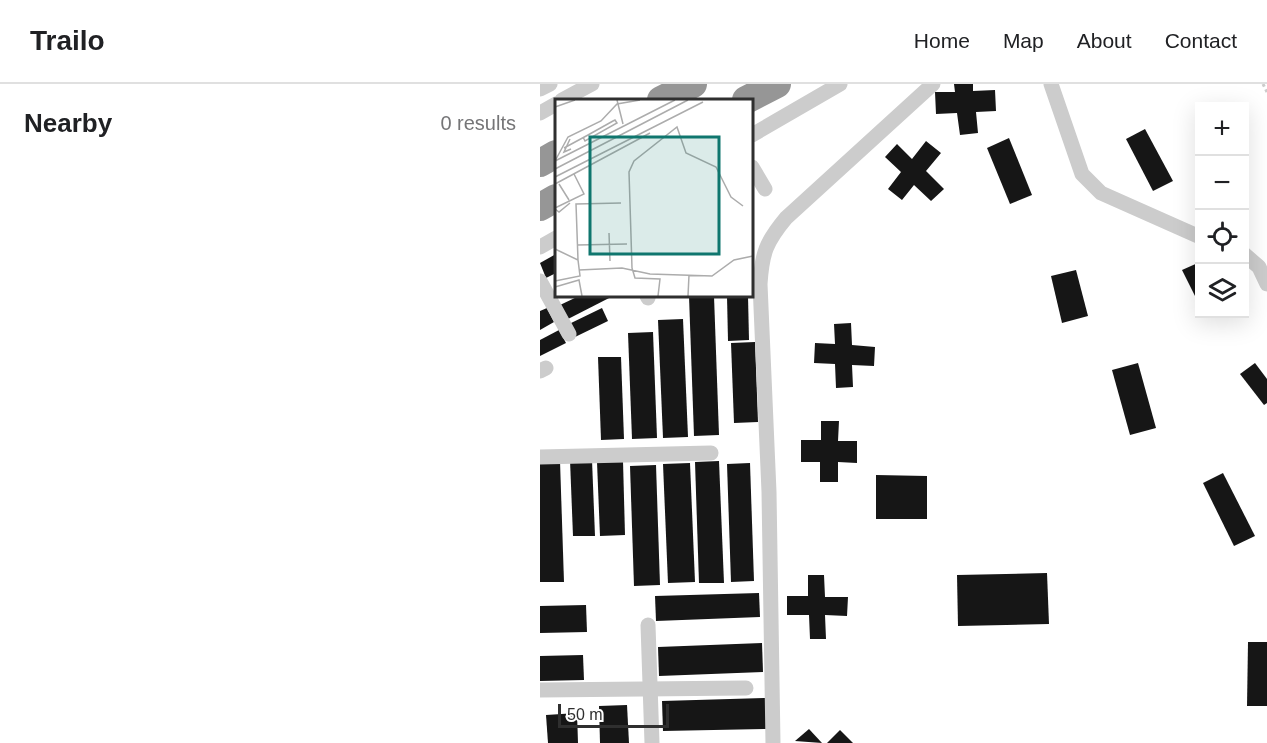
<!DOCTYPE html>
<meta charset="utf-8">
<style>
:root{--surface:#fff;--page:#f2f2f2;--text:#202124;--muted:#757577;--line:#e0e0e0}
body{margin:0;font-family:Helvetica,sans-serif;background:var(--page);color:var(--text)}
.controls{position:absolute;right:18px;top:18px;display:grid;overflow:hidden;border-radius:0px;box-shadow:0 6px 24px #0002}
.controls button{width:54px;height:54px;display:grid;place-items:center;padding:0;border:0;border-bottom:2px solid var(--line);background:var(--surface);color:var(--text);font:30px sans-serif}
.scale{position:absolute;left:18px;bottom:15px;width:111px;box-sizing:border-box;padding-left:6px;border:3px solid #2f2f2f;border-top:0;font-size:16px;line-height:21px;white-space:nowrap;color:#2f2f2f;-webkit-text-stroke:4px #fff;paint-order:stroke}
.list{margin:0;padding:0;list-style:none}
h2{display:flex;justify-content:space-between;align-items:center;height:78px;margin:0;padding:0 24px;font-size:26px}
h2 small{font-size:20px;font-weight:400;color:var(--muted)}
.icon{flex:none;width:33px;height:33px;fill:none;stroke:currentColor;stroke-width:2;stroke-linecap:round;stroke-linejoin:round}
.map{position:relative;flex:none;width:727px;height:659px;overflow:hidden}
header{display:flex;align-items:center;gap:36px;box-sizing:border-box;height:84px;padding:0 30px;background:var(--surface);border-bottom:2px solid var(--line)}
header strong{font-size:28px}
nav{display:flex;gap:33px;margin-inline-start:auto;font-size:21px}
main{display:flex}
aside{flex:1;background:var(--surface)}
.map>svg:first-child{display:block}
.building{fill:#161616}
.lines{fill:none;stroke-linecap:round;stroke-linejoin:round}
.path{stroke:#ccc;stroke-width:3;stroke-dasharray:3 3;stroke-linecap:butt}
.minor{stroke:#ccc;stroke-width:15}
.motorway{stroke:#969696;stroke-width:28}
.inset-road{fill:none;stroke:#acacac;stroke-width:1.5}
.view{fill:#0f766e;fill-opacity:0.15;stroke:#0f766e;stroke-width:3}
.inset-edge{fill:none;stroke:#2f2f2f;stroke-width:3}
</style>
<header>
<strong>Trailo</strong>
<nav><a>Home</a><a>Map</a><a>About</a><a>Contact</a></nav>
</header>
<main>
<aside>
<h2>Nearby<small>0 results</small></h2>
<ul class="list">
</ul>
</aside>
<div class="map">
<svg width="727" height="659" viewBox="0 0 727 659">
<rect width="100%" height="100%" fill="#fff"/>
<g class="building">
<polygon points="414,0 433,0 433,7 455,6 456,27 436,28 438,49 420,51 417,29 396,30 395,8 415,8"/>
<polygon points="605,45 633,97 613,107 586,55"/>
<polygon points="469,54 492,111 470,120 447,64"/>
<polygon points="386,57 401,69 386,87 404,105 391,117 374,101 362,116 348,105 361,88 345,73 357,60 372,75"/>
<polygon points="16,170 16,189 6,194 0,179"/>
<polygon points="660,178 660,222 642,186"/>
<polygon points="536,186 548,232 522,239 511,192"/>
<polygon points="39,212 73,212 28,235 20,221"/>
<polygon points="149,212 174,212 179,351 154,352"/>
<polygon points="187,212 208,212 209,256 188,257"/>
<polygon points="7,224 14,238 0,246 0,227"/>
<polygon points="62,224 68,237 35,253 29,240"/>
<polygon points="143,235 148,353 123,354 118,236"/>
<polygon points="311,239 312,261 335,263 334,282 312,281 313,303 296,304 295,280 274,279 275,259 295,260 294,240"/>
<polygon points="19,246 26,259 0,272 0,256"/>
<polygon points="113,248 117,354 92,355 88,249"/>
<polygon points="215,258 218,338 194,339 191,259"/>
<polygon points="58,273 81,273 84,355 61,356"/>
<polygon points="598,279 616,344 590,351 572,286"/>
<polygon points="715,279 727,295 727,319 724,321 700,290"/>
<polygon points="281,337 299,337 298,357 317,357 317,379 298,378 298,398 280,398 280,378 261,378 261,356 281,356"/>
<polygon points="30,376 52,376 55,452 33,452"/>
<polygon points="0,377 20,377 24,498 0,498"/>
<polygon points="83,377 85,451 60,452 57,378"/>
<polygon points="179,377 184,499 159,499 155,378"/>
<polygon points="150,379 155,498 128,499 123,380"/>
<polygon points="210,379 214,497 191,498 187,380"/>
<polygon points="116,381 120,501 94,502 90,382"/>
<polygon points="683,389 715,452 694,462 663,399"/>
<polygon points="336,391 387,392 387,435 336,435"/>
<polygon points="507,489 509,540 418,542 417,491"/>
<polygon points="268,491 284,491 285,513 308,513 307,532 285,531 286,555 270,555 269,531 247,531 247,512 268,512"/>
<polygon points="219,509 220,533 116,537 115,512"/>
<polygon points="46,521 47,548 0,549 0,522"/>
<polygon points="708,558 727,558 727,622 707,622"/>
<polygon points="222,559 223,588 119,592 118,563"/>
<polygon points="43,571 44,596 0,597 0,572"/>
<polygon points="226,614 227,645 123,647 122,617"/>
<polygon points="87,621 89,659 60,659 59,622"/>
<polygon points="37,629 38,659 8,659 6,631"/>
<polygon points="269,645 282,659 255,657"/>
<polygon points="300,646 313,659 287,659"/>
</g>
<g class="lines">
<polyline class="path" points="723,0 727,8"/>
<g class="minor">
<polyline points="511,0 542,90 561,109 660,153"/>
<polyline points="0,5 10,0"/>
<polyline points="22,16 52,0"/>
<polyline points="0,29 16,20"/>
<polyline points="212,51 300,0"/>
<polyline points="212,83 225,105"/>
<polyline points="0,163 16,154"/>
<polyline points="704,170 719,183 727,200"/>
<polyline points="0,197 29,250"/>
<polyline points="107,212 108,214"/>
<polyline points="0,287 6,284"/>
<polyline points="0,373 171,369"/>
<polyline points="108,541 112,659"/>
<polyline points="0,606 206,604"/>
<path d="M233,659L229,408L220,200C222,169 226,158 246,134L393,0"/>
</g>
<g class="motorway">
<polyline points="121,16 153,0"/>
<polyline points="206,16 237,0"/>
<polyline points="0,79 16,70"/>
<polyline points="0,123 16,114"/>
</g>
</g>
<g transform="translate(15 15)">
<rect width="198" height="198" fill="#fff"/>
<path class="inset-road" d="M62,1L68,25M0,8L20,1M15,40L9,53L16,50M9,49L33,36L58,22L60,21L62,24L30,42L28,38M0,62L120,1M0,62L13,38L46,22L62,5L85,1M0,70L133,1M0,78L148,3M0,85L95,34M4,85L14,101M0,109L29,95L19,75M0,110L4,113L15,104M54,134L55,162M22,146L72,145M0,150L23,161L25,177L0,182M23,161L21,105L66,104M24,171L67,169L95,175L157,177L179,161L198,157M0,188L24,181L27,197M103,197L105,180L80,179L77,169L74,73L79,62L122,28L131,54L161,68L176,98L188,107M133,197L134,176"/>
<path class="view" d="M35,38H164V155H35Z"/>
<rect width="198" height="198" class="inset-edge"/>
</g>
</svg>
<div class="controls">
<button>+</button>
<button>−</button>
<button><svg class="icon" aria-label="locate" viewBox="0 0 24 24"><circle cx="12" cy="12" r="6"/><path d="M12 2v4M12 18v4M2 12h4M18 12h4"/></svg></button>
<button><svg class="icon" aria-label="layers" viewBox="0 0 24 24"><path d="M12 4l9 5-9 5-9-5zM3 14l9 5 9-5"/></svg></button>
</div>
<div class="scale">50 m</div>
</div>
</main>
